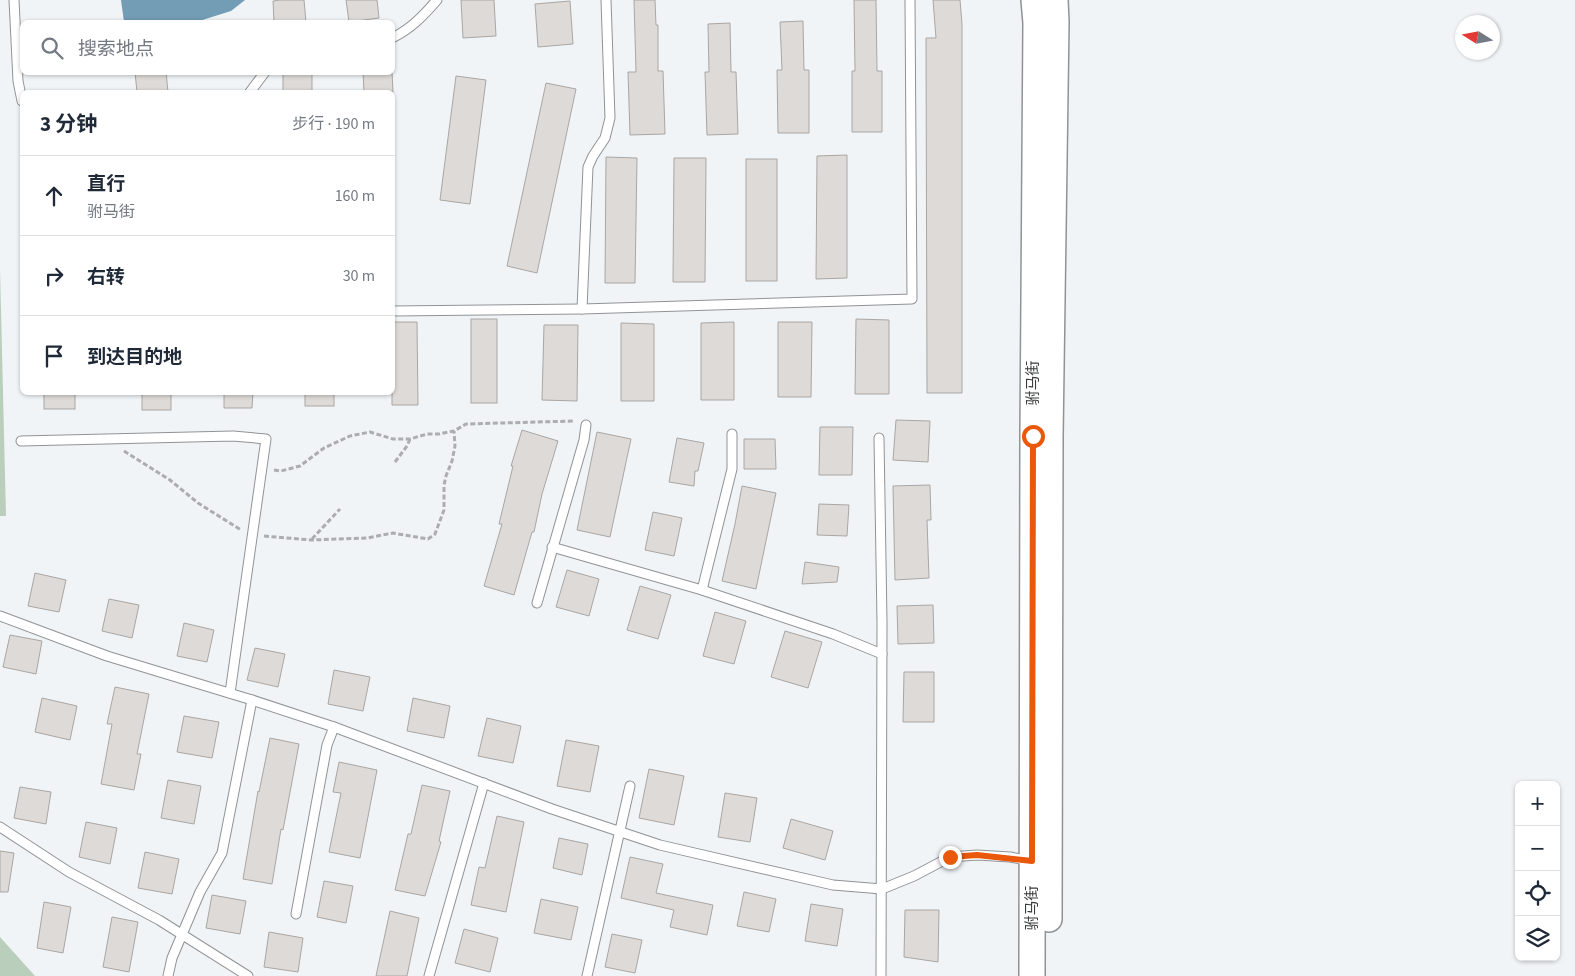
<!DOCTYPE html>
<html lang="zh">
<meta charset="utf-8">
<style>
:root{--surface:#fff;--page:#f2f2f3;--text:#1f2937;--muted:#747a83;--line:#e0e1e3}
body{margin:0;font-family:"Source Sans 3","Noto Sans SC",sans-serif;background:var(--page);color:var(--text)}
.controls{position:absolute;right:15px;bottom:15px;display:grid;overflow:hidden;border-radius:8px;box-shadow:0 1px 4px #0004}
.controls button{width:45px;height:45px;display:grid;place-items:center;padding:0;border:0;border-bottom:1px solid var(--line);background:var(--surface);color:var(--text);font:25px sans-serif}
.compass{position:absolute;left:1455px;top:15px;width:45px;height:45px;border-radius:50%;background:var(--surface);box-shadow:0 1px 4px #0004;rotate:281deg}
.stop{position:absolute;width:15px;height:15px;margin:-11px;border:4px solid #ea580c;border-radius:50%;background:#fff}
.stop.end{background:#ea580c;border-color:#fff;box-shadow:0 1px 5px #0008}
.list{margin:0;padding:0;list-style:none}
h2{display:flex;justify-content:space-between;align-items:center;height:65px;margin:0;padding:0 20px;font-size:21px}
h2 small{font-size:16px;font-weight:400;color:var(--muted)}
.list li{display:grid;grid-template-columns:32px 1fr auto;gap:15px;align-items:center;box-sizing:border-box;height:80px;padding:0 20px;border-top:1px solid var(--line)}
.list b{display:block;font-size:19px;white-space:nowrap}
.list p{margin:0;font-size:16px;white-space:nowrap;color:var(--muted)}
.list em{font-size:16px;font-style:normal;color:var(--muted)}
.icon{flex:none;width:28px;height:28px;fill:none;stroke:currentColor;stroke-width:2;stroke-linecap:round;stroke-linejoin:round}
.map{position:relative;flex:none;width:1575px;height:976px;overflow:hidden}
.search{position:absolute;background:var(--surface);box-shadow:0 1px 4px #0004;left:20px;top:20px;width:375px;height:55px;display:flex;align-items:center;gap:12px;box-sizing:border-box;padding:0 18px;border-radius:8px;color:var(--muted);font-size:19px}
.panel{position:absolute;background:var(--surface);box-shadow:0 1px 4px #0004;left:20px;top:90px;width:375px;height:305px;border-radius:8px}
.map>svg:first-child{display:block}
.green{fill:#b9cfbb}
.water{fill:#739cb5}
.building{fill:#dddad7;stroke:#a9a6a3}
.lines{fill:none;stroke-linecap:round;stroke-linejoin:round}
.lane-casing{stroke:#909396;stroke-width:11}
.secondary-casing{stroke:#909396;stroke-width:28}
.path{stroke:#abadaf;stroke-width:3;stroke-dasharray:5 2.5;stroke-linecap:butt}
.lane{stroke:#fff;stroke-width:9}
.secondary{stroke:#fff;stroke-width:25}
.route{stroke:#ea580c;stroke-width:6}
.labels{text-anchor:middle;stroke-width:5;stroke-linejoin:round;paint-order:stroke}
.street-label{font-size:15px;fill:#393a3b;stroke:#fff}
</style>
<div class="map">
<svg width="1575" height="976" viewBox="0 0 1575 976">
<rect width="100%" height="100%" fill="#f1f4f7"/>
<g class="green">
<polygon points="0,268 6,516 0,516"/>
<polygon points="0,937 35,976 0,976"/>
</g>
<polygon class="water" points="121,0 245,0 231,11 196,22 124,22"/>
<g class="building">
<polygon points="280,0 304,0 306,22 274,22 273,1"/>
<polygon points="346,0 377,0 379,18 349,22"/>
<polygon points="461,0 494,0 496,36 463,38"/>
<polygon points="634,0 655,0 656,25 658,25 658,71 663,71 665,134 630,135 628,72 636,72"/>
<polygon points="854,0 876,0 877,71 882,71 882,132 852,132 852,71 855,71"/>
<polygon points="933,0 960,0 962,24 962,393 927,393 926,38 936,38"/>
<polygon points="570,1 573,44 538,47 535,4"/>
<polygon points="803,21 804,70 809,70 809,133 778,133 777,70 782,70 780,22"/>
<polygon points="730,23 731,72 736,72 738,134 707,135 705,72 709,72 708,24"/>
<polygon points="135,72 166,72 168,92 137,92"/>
<rect x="283" y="72" width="29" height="20"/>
<polygon points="363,72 392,72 393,92 364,92"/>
<polygon points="456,76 486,80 470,204 440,200"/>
<polygon points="546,83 576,89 537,273 507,266"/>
<polygon points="847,155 847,278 816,279 817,156"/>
<polygon points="606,157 637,158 635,283 605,283"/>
<polygon points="674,158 706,158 705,282 673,282"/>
<rect x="746" y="159" width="31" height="122"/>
<rect x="471" y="319" width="26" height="84"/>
<polygon points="856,319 889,320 889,394 855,394"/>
<polygon points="392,322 417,322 418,405 392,405"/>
<polygon points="734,322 734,400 701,400 701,323"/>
<polygon points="778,322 812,322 811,397 778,397"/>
<polygon points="621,323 654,324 654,401 621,401"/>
<polygon points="544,325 578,325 577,401 542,400"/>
<rect x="44" y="392" width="31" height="17"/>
<rect x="142" y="392" width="29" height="18"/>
<polygon points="224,392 253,392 252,408 224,408"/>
<rect x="305" y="392" width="29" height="14"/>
<polygon points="896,420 930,421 928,462 893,460"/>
<polygon points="820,427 853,427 852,475 819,475"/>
<polygon points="522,430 558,441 542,494 534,532 532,532 514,595 484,586 502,524 499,524 513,466 511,466"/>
<polygon points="597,432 631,439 610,537 577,530"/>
<polygon points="677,438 704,443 698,471 695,471 694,486 669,482"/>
<polygon points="744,439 775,439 776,469 744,469"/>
<polygon points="930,485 931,520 927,520 929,578 895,580 893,486"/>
<polygon points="742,486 776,493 756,589 722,581 735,524"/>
<polygon points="819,504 849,505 847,536 817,535"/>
<polygon points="653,512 682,518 674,556 645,550"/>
<polygon points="805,562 839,567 837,582 802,584"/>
<polygon points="567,570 599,579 589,616 556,607"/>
<polygon points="35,573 66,580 59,612 28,606"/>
<polygon points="640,586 671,595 658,639 627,630"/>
<polygon points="109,599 139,605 132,638 102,631"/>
<polygon points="933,605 934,643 898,644 897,606"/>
<polygon points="715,612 746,621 734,664 703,656"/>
<polygon points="184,623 214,630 207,662 177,656"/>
<polygon points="785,631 822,642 808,688 771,677"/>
<polygon points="10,635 42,641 36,674 3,667"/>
<polygon points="255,648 285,654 278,687 247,680"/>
<polygon points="334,670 370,677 363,711 328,704"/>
<polygon points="904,672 934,672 934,722 903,722"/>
<polygon points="115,687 149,694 137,754 141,754 134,790 101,784 112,724 107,724"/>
<polygon points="42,698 77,706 70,740 35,732"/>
<polygon points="413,698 450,706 444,738 407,731"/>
<polygon points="184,716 219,722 212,758 177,752"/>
<polygon points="487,718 521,726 513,763 478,756"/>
<polygon points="270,738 299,744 283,830 281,829 272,884 243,879 258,791 259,792"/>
<polygon points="566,740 599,746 590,792 557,786"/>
<polygon points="339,762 377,770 360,858 329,852 341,793 333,792"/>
<polygon points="649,769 684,776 674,825 639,818"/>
<polygon points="168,780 201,786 194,824 161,818"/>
<polygon points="422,785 450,791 439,841 441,842 425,896 395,890 408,834 411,834"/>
<polygon points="20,787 51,792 46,824 14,818"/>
<polygon points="725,793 757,798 750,842 718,837"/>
<polygon points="497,816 524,822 506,912 471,905 479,867 485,868"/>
<polygon points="791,819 833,831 825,860 783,848"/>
<polygon points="86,822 117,828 110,864 79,857"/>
<polygon points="559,838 588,844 582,875 553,868"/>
<polygon points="0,851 14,853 8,892 0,892"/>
<polygon points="145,852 179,859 172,894 138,888"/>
<polygon points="630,857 663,864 656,893 713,905 707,935 670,927 674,910 621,898"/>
<polygon points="324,881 353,886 346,923 317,917"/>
<polygon points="744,892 776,899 769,932 737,926"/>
<polygon points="212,895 246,901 240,934 206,928"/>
<polygon points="541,899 578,907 571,940 534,933"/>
<polygon points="44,902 71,907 63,953 37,948"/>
<polygon points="811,904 843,909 837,946 805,941"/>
<polygon points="905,910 939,910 938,962 904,957"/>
<polygon points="390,911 419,918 407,976 376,976"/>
<polygon points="112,917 138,922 129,972 103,967"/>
<polygon points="464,929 498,938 490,972 455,963"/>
<polygon points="269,932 303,938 298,972 264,967"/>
<polygon points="612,934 642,940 635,973 605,967"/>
</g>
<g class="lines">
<defs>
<g id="lane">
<polyline points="14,0 18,81 22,101"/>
<path d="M392,38C411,29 424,15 437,0"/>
<polyline points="250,92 265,72"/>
<polyline points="582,309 588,167 593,156 605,138 610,118 606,0"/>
<polyline points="392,311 582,309 912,299 910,0"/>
<polyline points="879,438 882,622 881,976"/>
<polyline points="21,441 233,436 266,439 230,693"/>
<polyline points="552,547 702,590 833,634 882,654"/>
<polyline points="702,590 732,469 732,434"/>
<polyline points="537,603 584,440 586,425"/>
<polyline points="0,616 107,656 252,700 334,727 552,809 660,845 833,885 882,889 914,876 950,857 977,855 1010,857 1031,861"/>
<polyline points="0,827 69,872 159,920 248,976"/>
<polyline points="296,914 327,745 334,727"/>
<polyline points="168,976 172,958 200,892 222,853 252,700"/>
<polyline points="429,976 484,783"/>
<polyline points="587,976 630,786"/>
</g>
<g id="secondary">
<polyline points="1049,919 1050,437 1056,22 1055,0"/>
<polyline points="1032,976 1033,436 1036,23 1034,0"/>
</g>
</defs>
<use href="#lane" class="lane-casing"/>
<use href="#secondary" class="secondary-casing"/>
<g class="path">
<polyline points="124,451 170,480 198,503 241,530"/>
<polyline points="395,462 407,446 410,439"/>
<polyline points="274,470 281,471 300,466 324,448 350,436 370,432 393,439 410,439 427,434 439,434 454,431 466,424 574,421"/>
<polyline points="264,536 311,540 367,538 393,533 428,539 435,534 444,510 444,485 446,476 452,461 455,446 454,431"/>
<polyline points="312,539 340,509"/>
</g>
<use href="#lane" class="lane"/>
<use href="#secondary" class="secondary"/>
</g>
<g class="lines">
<polyline class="route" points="950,857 977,855 1032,861 1033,436"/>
</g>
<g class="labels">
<g class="street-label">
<text transform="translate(1033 383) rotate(-90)" y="5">驸马街</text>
<text transform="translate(1032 908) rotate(-90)" y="5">驸马街</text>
</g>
</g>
</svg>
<div class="controls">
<button>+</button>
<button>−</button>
<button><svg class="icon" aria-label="locate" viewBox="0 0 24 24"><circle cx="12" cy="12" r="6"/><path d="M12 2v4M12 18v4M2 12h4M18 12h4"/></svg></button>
<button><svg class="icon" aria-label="layers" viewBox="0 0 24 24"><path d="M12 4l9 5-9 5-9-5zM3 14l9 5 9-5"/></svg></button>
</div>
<svg class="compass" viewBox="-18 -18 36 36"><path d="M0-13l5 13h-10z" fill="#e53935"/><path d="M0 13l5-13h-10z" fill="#747a83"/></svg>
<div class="stop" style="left:1033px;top:436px"></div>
<div class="stop end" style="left:950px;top:857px"></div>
<div class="search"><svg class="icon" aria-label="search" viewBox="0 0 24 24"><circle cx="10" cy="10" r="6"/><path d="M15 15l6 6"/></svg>搜索地点</div>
<section class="panel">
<h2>3 分钟<small>步行 · 190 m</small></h2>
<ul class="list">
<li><svg class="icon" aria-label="ahead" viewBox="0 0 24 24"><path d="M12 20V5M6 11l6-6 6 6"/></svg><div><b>直行</b><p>驸马街</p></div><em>160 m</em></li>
<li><svg class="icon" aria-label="right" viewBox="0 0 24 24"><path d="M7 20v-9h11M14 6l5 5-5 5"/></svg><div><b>右转</b></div><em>30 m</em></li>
<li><svg class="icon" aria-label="arrive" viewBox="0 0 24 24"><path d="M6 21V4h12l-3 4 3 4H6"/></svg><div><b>到达目的地</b></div></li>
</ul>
</section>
</div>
